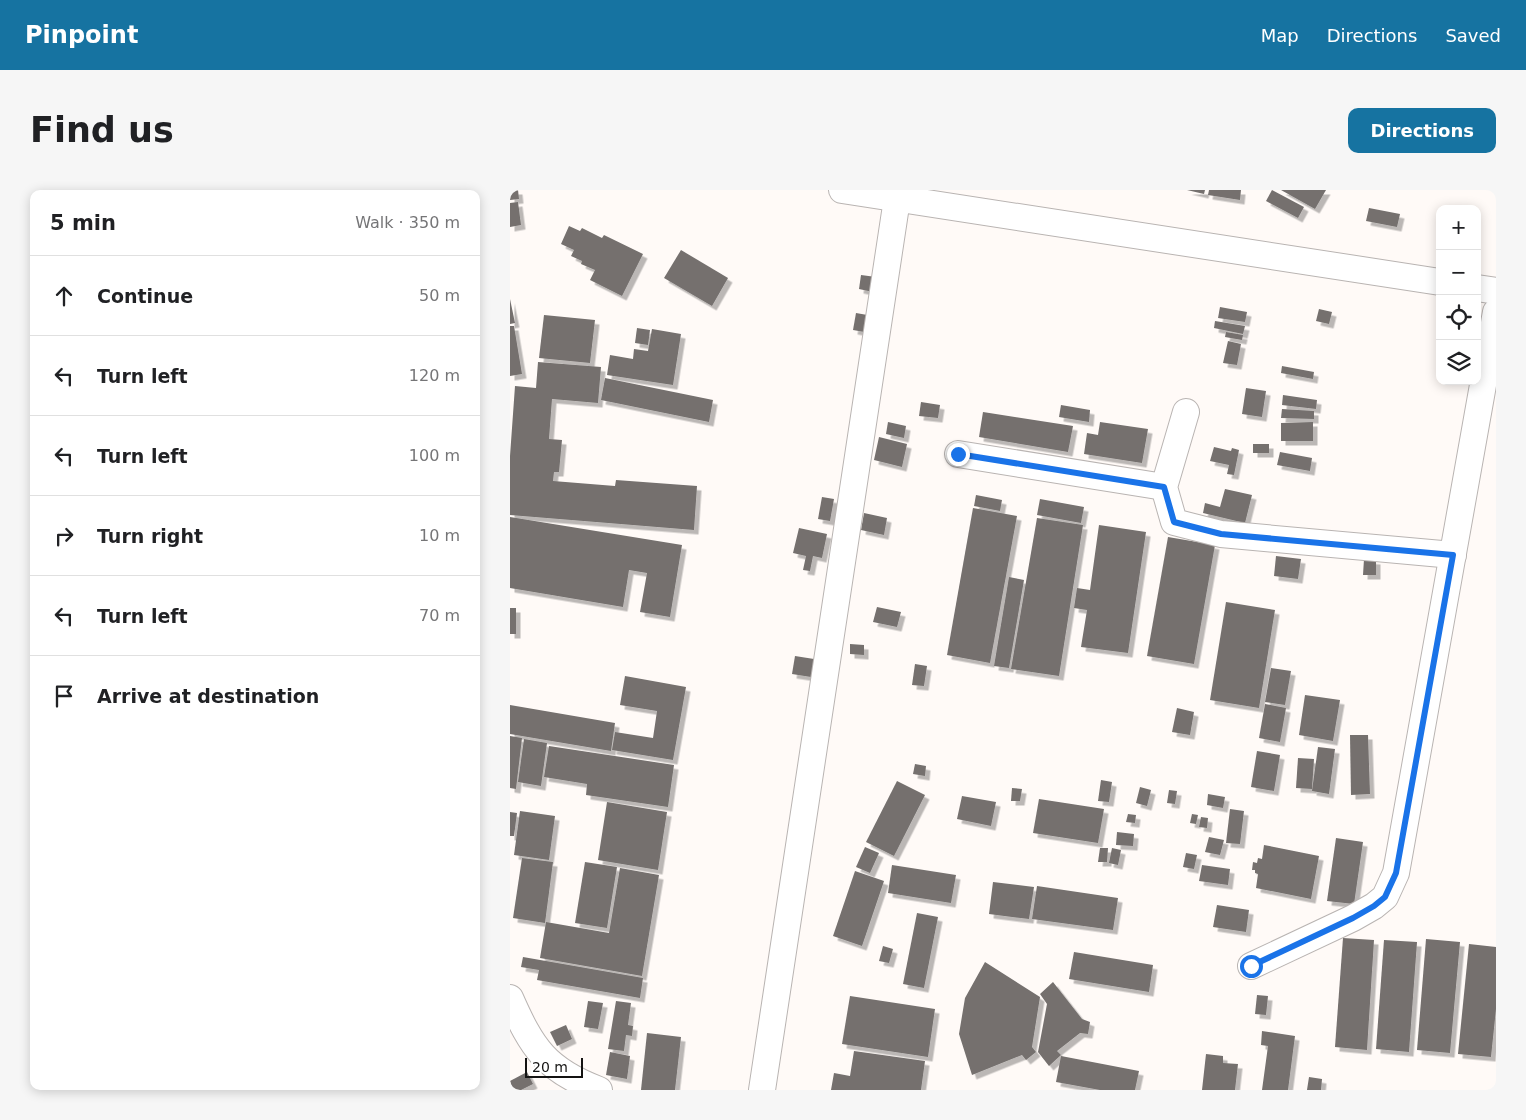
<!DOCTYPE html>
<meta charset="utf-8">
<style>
:root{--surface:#fff;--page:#f6f6f6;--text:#202124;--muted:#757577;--line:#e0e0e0;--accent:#1673a1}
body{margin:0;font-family:"DejaVu Sans",sans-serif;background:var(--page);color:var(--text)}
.controls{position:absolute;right:15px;top:15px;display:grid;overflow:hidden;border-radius:10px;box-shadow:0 2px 12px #0003}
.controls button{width:45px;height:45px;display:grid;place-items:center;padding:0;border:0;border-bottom:1px solid var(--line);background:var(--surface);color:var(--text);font:25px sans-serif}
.scale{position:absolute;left:15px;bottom:12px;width:58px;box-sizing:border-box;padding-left:5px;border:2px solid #141312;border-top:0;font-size:14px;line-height:18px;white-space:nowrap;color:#141312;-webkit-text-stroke:4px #fff;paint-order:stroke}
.stop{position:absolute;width:15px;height:15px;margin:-11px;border:4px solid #1a73e8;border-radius:50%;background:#fff}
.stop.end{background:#1a73e8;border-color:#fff;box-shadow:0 1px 5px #0008}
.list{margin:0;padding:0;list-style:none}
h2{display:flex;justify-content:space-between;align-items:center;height:65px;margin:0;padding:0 20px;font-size:21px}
h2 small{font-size:16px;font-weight:400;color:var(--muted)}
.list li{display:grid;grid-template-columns:32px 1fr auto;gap:15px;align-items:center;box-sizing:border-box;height:80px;padding:0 20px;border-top:1px solid var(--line)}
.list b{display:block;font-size:19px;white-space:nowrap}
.list em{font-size:16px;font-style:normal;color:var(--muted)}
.icon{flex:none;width:28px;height:28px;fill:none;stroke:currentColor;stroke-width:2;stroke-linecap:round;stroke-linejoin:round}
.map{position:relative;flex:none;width:986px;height:900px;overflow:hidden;border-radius:10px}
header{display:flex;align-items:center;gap:30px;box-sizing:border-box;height:70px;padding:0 25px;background:var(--accent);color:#fff}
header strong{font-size:24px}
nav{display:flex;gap:28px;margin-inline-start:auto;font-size:18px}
.intro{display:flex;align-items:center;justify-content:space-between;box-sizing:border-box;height:120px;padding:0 30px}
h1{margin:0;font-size:35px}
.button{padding:12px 22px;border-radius:10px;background:var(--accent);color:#fff;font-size:18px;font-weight:700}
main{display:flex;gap:30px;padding:0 30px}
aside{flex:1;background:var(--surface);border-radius:10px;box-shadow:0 2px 12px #0003}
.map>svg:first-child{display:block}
.building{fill:#74706e;filter:url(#shadow)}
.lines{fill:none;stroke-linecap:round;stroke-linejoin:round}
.minor-casing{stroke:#b9b4b2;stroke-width:28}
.minor{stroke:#fff;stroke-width:26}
.route{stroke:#1a73e8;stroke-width:6}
</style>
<header>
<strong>Pinpoint</strong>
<nav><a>Map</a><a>Directions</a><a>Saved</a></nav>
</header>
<div class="intro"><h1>Find us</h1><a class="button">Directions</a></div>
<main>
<aside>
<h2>5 min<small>Walk · 350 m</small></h2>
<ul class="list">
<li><svg class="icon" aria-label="ahead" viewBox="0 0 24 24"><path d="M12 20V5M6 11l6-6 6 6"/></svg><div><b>Continue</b></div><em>50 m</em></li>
<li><svg class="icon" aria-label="left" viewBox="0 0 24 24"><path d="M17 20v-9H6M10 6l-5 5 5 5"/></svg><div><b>Turn left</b></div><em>120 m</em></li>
<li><svg class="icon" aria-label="left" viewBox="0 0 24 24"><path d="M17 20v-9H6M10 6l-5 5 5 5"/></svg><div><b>Turn left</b></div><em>100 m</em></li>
<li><svg class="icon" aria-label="right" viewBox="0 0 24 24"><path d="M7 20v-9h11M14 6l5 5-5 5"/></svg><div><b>Turn right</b></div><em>10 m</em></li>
<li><svg class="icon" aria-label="left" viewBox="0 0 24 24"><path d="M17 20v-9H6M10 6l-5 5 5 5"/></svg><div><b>Turn left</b></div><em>70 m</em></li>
<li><svg class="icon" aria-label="arrive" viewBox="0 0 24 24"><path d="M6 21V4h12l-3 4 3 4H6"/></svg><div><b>Arrive at destination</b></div></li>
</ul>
</aside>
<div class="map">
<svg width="986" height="900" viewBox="0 0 986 900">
<defs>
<filter id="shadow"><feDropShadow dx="4.5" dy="4.5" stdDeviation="0" flood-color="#0004"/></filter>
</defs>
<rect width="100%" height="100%" fill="#fffaf7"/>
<g class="building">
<polygon points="0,0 8,0 9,9 0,10"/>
<polygon points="677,0 695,0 694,4"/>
<polygon points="699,0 731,0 730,10 698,5"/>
<polygon points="762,0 794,17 788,28 756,11"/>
<polygon points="771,0 816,0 805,19"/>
<polygon points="8,12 11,35 0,37 0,13"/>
<polygon points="859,18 890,24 887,37 856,31"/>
<polygon points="59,36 70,41 72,38 92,48 94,45 133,64 112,106 80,90 85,80 71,74 72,71 61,66 64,60 51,54"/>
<polygon points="171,60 218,88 202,116 154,88"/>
<polygon points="351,85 366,87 363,102 349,99"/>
<polygon points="0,109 5,133 0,134"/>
<polygon points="710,117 737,122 735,132 708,128"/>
<polygon points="809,119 822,122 819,134 806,131"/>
<polygon points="346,123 363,126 360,143 343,140"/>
<polygon points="34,125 85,130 80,173 29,168"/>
<polygon points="705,131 735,136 733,144 704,138"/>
<polygon points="0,136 4,136 12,184 0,186"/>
<polygon points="127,138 140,140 138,155 125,153"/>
<polygon points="142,139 171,144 163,195 97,185 100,165 123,169 124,159 138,161"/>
<polygon points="716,142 733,145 732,150 715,147"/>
<polygon points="718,151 731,154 727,175 713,173"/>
<polygon points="28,172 91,177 88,213 42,209 39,249 52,250 49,282 44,282 43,291 105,296 106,290 187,296 184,340 0,325 0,266 5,196 26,198"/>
<polygon points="772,176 804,182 803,189 771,183"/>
<polygon points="95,188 203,210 199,232 91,210"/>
<polygon points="736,198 756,201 752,227 732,224"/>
<polygon points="773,205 807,210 806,219 772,215"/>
<polygon points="411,212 430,215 428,228 409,226"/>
<polygon points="551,215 580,220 579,232 549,227"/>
<polygon points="772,219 804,221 804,229 771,228"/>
<polygon points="473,222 563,236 558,262 469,247"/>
<polygon points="378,232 396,236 394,248 376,244"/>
<polygon points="590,232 638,239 632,273 574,264 577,243 588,245"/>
<polygon points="803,232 803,251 771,251 771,233"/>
<polygon points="369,247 397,254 392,277 364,270"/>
<rect x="743" y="254" width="16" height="9"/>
<polygon points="704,257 721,261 722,258 729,260 724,285 717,284 719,275 700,271"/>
<polygon points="770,262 802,268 800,281 767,275"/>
<polygon points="715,299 742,305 735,333 693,323 695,313 710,317"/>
<polygon points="466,305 492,310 490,321 464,316"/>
<polygon points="312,307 324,309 320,331 308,329"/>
<polygon points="530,309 574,317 571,333 527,325"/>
<polygon points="463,318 507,326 480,473 437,465"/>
<polygon points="354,323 377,328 374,345 351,340"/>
<polygon points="0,327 172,355 160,427 130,422 137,383 119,380 113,417 0,398"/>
<polygon points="527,328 573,335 549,486 501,479"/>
<polygon points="589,335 636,342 618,463 571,457 577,420 564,418 567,398 580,400"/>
<polygon points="289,338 317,344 312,368 303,366 300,381 293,380 296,366 283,363"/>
<polygon points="658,347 705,355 684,474 637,466"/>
<polygon points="766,366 791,369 788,389 764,386"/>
<polygon points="854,369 866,370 866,385 853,385"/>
<polygon points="499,387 514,390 499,478 484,476"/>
<polygon points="716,412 765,420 749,518 700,510"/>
<polygon points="367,417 391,422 387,437 363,432"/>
<rect x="0" y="418" width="6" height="26"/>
<polygon points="340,454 354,455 354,465 340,464"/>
<polygon points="285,466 304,469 301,487 282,484"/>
<polygon points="405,474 417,476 414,496 402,495"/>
<polygon points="761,478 781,481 775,515 755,512"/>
<polygon points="115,486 176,497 163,570 102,560 105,542 143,548 147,521 110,515"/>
<polygon points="795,505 830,510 823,551 789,545"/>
<polygon points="755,514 776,518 770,552 749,548"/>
<polygon points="0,515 105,533 101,561 0,544"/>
<polygon points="667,518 684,522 680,545 662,542"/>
<polygon points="840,545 858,545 860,604 841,605"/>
<polygon points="0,546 12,548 6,599 0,598"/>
<polygon points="14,549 37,553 31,596 8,592"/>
<polygon points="39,556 164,575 158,617 76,605 77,594 34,587"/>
<polygon points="808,557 825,559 819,604 802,601"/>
<polygon points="747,561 770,565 764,601 741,597"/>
<polygon points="788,568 804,569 802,599 786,598"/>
<polygon points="405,574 416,576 415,586 403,584"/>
<polygon points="591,590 602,592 599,612 588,611"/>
<polygon points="387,591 415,605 384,666 356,652"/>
<polygon points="630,597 641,600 637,616 626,613"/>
<polygon points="502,598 512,599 510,611 501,611"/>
<polygon points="659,600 667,601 665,614 657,613"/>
<polygon points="698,604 715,607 713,618 697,615"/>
<polygon points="452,606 486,612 481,636 447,629"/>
<polygon points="529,609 594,619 588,653 523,643"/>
<polygon points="97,612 157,622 148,680 88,670"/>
<polygon points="720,619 734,621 730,654 716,653"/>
<polygon points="10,621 45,626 39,670 4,665"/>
<polygon points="0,622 7,623 4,646 0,646"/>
<polygon points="618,624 626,625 625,633 616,632"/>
<polygon points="682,624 688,625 686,634 680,633"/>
<polygon points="691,627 698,628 697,638 689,637"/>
<polygon points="607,642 624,644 623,656 606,655"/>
<polygon points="699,647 714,650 710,665 695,662"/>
<polygon points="826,648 853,652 844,714 817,711"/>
<polygon points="754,655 809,666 801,709 746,698 748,684 745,683 745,680 742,680 743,672 747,673 748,668 752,669"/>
<polygon points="355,657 369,663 360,683 346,677"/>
<polygon points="590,658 598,658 597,672 588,672"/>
<polygon points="602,658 611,660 608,675 599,673"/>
<polygon points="676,663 687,665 684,679 673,677"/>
<polygon points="12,668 43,672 35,733 3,728"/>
<polygon points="75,672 107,677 97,738 65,733"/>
<polygon points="382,675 446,685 441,713 378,703"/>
<polygon points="692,675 720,679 718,695 689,691"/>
<polygon points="110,678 149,685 132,786 30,768 36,732 99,743"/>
<polygon points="345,681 374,691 352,756 323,746"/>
<polygon points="483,692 524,697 519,729 479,724"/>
<polygon points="527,696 608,708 603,740 522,729"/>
<polygon points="707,715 739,720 736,742 703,737"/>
<polygon points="407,723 428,727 414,798 393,794"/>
<polygon points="833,748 864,750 857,860 825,857"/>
<polygon points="916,749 950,752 940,863 907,860"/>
<polygon points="874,750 907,752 899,862 866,859"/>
<polygon points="959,754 986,757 986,819 981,867 948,864"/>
<polygon points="373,756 383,759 379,773 369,771"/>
<polygon points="564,762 643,775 639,802 559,789"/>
<polygon points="13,767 133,788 130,808 27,790 29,780 11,777"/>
<polygon points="475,772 530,807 522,857 526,862 516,870 512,865 462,885 449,844 455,808"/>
<polygon points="543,792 572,829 580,832 578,844 570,843 547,861 551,865 539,876 528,862 537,814 530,804"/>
<polygon points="747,805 758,806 756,825 745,824"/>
<polygon points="340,806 425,819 418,867 332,854"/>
<polygon points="78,811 93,813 88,839 74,837"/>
<polygon points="106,811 121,813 118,835 123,836 122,846 116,845 114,861 98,859"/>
<polygon points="56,835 62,849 47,856 40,842"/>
<polygon points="752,841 785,846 778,900 752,900 758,856 751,855"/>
<polygon points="137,843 171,847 165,900 131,900"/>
<polygon points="344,861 415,871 411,900 321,900 324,883 340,886"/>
<polygon points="100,862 120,866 117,889 96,885"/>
<polygon points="696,864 713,866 713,873 728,874 725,900 692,900"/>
<polygon points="551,866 629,881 625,900 590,900 546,892"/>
<polygon points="17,882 23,894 11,900 3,900 0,891"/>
<polygon points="799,887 812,889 811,900 797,900"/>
</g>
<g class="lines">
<defs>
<g id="minor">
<polyline points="332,0 930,92"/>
<polyline points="967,98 986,101"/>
<polyline points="676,222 654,297 664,332 711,344 943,365"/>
<polyline points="448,264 654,297"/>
<polyline points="741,776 843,728 864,716 875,707 886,683 986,122"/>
<path d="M0,808C22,858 36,880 89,900"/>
<polyline points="252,900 387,9"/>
</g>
</defs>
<use href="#minor" class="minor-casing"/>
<use href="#minor" class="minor"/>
</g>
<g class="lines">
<polyline class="route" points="448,264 654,297 664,332 711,344 943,365 886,683 875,707 864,716 843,728 741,776"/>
</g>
</svg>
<div class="controls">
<button>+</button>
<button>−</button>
<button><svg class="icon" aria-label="locate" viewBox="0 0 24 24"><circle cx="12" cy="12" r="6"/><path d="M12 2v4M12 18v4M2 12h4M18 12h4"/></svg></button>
<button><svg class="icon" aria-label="layers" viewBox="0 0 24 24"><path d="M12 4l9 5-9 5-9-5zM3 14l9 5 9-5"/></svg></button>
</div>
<div class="scale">20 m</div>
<div class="stop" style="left:741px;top:776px"></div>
<div class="stop end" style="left:448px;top:264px"></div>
</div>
</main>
